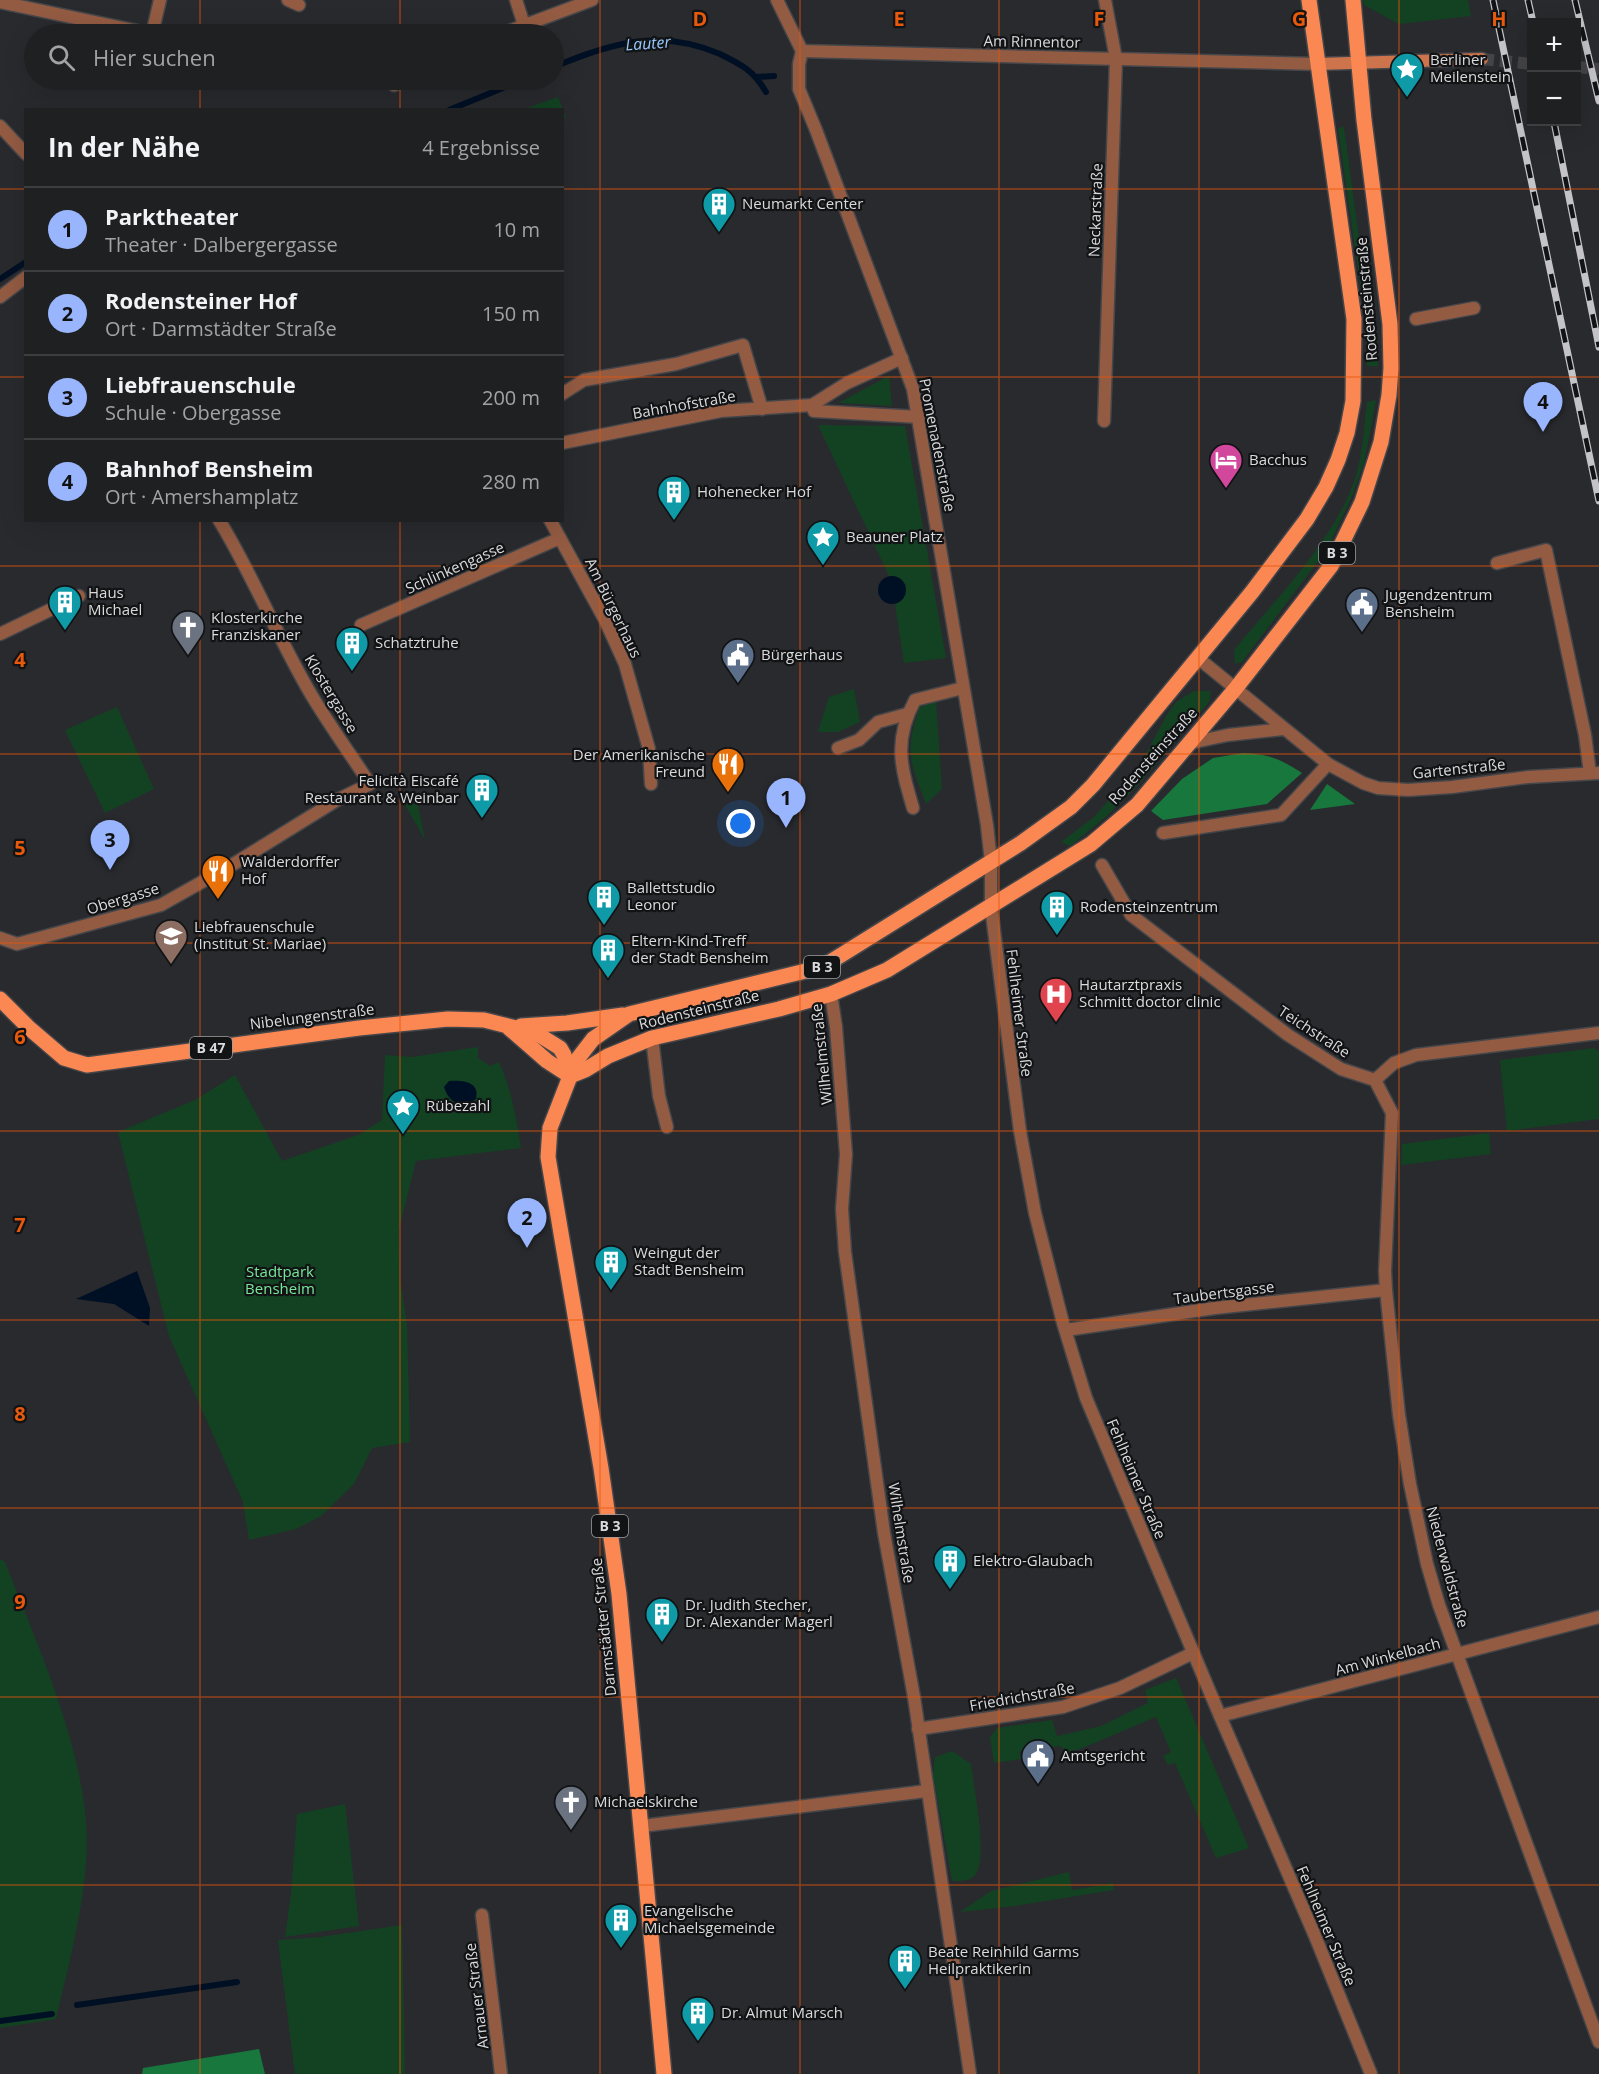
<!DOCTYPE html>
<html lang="de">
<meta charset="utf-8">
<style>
:root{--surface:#1f2022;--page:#2c2d2f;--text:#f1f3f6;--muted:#a1a3a5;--line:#3c3e40;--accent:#98b5fd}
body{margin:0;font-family:"Open Sans",sans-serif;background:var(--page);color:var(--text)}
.controls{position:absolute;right:18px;top:18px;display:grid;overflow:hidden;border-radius:0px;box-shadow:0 6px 24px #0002}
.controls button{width:54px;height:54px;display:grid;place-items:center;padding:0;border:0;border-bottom:2px solid var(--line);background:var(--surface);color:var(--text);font:30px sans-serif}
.you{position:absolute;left:741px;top:824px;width:21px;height:21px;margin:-15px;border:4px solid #fff;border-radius:50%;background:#1a73e8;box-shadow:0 0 0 9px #1a73e833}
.badge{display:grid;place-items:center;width:39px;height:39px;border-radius:50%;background:var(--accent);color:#111;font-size:20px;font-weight:700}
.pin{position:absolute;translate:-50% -50px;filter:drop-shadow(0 2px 3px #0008)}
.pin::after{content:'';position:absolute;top:32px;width:21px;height:18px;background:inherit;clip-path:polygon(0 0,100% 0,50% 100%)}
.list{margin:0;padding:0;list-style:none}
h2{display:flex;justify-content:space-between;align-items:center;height:78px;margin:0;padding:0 24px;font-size:26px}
h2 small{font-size:20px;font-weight:400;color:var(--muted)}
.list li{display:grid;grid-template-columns:39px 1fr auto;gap:18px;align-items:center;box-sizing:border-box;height:84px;padding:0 24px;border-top:2px solid var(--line)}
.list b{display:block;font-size:22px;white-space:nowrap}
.list p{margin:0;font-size:20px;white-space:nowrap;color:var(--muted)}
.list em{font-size:20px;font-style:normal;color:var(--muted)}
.icon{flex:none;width:33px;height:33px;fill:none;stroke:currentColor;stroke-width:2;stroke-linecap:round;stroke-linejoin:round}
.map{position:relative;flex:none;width:1599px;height:2074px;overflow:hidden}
.search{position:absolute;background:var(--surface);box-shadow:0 6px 24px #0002;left:24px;top:24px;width:540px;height:66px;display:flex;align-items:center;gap:15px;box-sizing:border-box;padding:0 21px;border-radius:33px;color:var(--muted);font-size:22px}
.panel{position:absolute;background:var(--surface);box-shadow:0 6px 24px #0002;left:24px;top:108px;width:540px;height:414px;border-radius:0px}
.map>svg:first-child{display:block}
.green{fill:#134223}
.forest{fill:#17773d}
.water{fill:#001024}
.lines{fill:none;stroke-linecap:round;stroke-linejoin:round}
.stream{stroke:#001024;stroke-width:6}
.secondary-tunnel{stroke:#444448;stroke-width:12;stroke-dasharray:12 6;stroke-linecap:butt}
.minor-casing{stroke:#45464a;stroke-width:15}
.secondary-casing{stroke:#45464a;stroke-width:15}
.primary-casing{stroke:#45464a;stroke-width:18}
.minor{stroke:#935b42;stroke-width:12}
.secondary{stroke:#ce744c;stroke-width:12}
.primary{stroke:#fb8752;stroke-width:15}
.rail-casing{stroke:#c4c4c8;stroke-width:7}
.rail{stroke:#121315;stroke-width:4.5;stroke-dasharray:14;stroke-linecap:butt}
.grid{fill:none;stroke:#e8590c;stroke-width:1.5;stroke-opacity:0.55}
.labels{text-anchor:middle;stroke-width:4.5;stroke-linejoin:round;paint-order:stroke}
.shield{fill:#121315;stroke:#9e9ea1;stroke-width:1.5}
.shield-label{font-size:14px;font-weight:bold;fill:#dadadd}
.street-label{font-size:15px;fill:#dadadd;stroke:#121315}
.poi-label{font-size:15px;fill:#dadadd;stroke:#121315;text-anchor:start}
.park-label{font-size:15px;fill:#76e898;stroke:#121315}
.water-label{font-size:16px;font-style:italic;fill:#97c8fe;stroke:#121315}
.grid-label{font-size:20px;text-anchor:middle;font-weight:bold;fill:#e8590c;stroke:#121315;stroke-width:4.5;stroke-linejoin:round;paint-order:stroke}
</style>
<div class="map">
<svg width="1599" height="2074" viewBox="0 0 1599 2074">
<rect width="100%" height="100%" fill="#292a2e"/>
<g class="green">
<polygon points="1363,0 1468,0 1471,16 1399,24 1364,5"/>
<polygon points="558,97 566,117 563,118 562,110 524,109"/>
<polygon points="1344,127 1364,275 1376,327 1378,366 1367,366 1366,325 1338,128"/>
<polygon points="889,376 892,406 838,403"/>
<path d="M1376,400L1364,463L1353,494L1328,548L1242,662L1235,664L1234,650C1276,599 1334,540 1355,479C1363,455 1364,427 1367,402Z"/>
<polygon points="818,425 905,426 946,658 904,663 895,604 904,598 899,578 889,576"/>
<polygon points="854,689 860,722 838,732 818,732 829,697"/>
<polygon points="1194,691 1211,691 1209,702 1137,786 1108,815 1070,846 1061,842 1094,817 1142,762 1166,716 1176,702"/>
<path d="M936,701L942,789L926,804C910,763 904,749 920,707Z"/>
<polygon points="117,707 154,789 105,813 65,730"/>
<polygon points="416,795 425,840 403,801"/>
<path d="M478,1047V1058L490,1066L499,1062C512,1091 516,1117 521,1148L416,1161L399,1229L400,1279L407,1324L410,1442L372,1448L354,1484L321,1516L296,1529L249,1540L243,1502L169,1336L118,1132L195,1100L235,1075L282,1161L358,1135L382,1120L385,1055L412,1057Z"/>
<polygon points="1594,1048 1599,1052 1599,1119 1507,1131 1500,1060"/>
<polygon points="1489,1133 1491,1154 1401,1165 1402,1144"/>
<path d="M0,1559L5,1562C36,1642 79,1736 86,1822C91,1882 70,1960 56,2019L0,2028Z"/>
<polygon points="1176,1678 1249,1848 1216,1858 1175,1763 1168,1765 1163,1756 1171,1752 1156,1717 1080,1749 1063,1753 1063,1748 1059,1746 1019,1752 1022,1759 994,1763 990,1737 997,1728 1052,1720 1057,1736 1101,1726 1148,1703 1145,1690"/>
<path d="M952,1751L971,1764C974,1789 987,1852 977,1872C972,1882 962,1881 952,1881L933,1774L935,1757Z"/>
<polygon points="345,1804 359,1926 285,1937 291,1894 297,1814"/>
<polygon points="1069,1872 1072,1890 1113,1883 1114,1890 1015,1906 960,1912 991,1891"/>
<polygon points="402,1925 405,2074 295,2074 278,1940 320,1937"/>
</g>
<g class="forest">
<path d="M1243,753C1269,754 1280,759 1302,773L1267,804L1163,820L1151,811L1182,779L1213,758Z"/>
<polygon points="1327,784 1355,804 1310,810"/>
<polygon points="259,2049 265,2074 142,2074 143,2068"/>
</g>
<g class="water">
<circle cx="892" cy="590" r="14"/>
<path d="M449,1081C462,1080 480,1081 476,1099C461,1109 449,1103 444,1087Z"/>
<polygon points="137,1271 150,1308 149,1326 114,1304 76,1299"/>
</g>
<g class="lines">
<g class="stream">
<path d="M554,67C610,43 661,28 720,54C742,65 753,70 766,92"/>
<polyline points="757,77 774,76"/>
<polyline points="449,110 522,80"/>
<polyline points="0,279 26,262"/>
<polyline points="77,2005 237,1982"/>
<polyline points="0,2021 52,2014"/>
</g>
<g class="secondary-tunnel">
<polyline points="1482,59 1532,64"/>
<polyline points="1576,67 1599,69"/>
</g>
<defs>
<g id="minor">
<polyline points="288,0 299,5"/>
<polyline points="516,0 524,25"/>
<polyline points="777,0 802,51"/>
<polyline points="0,2 152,34 160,0"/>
<polyline points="501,34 592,0"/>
<polyline points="802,51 799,64 799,89 816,130 913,389 987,825 991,862 991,907 1020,1131 1035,1213 1063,1323 1086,1398 1220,1716 1315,1936 1371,2074"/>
<polyline points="802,51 1317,64"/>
<polyline points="394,85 406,80"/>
<polyline points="0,126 26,154"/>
<polyline points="0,297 26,277"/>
<polyline points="1416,319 1474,308"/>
<polyline points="562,394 584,380 676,364 743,345 762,409"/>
<polyline points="812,405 814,411 919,417"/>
<polyline points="1104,421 1116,59 1105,0"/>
<polyline points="562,443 721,411 812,405 847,383 902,358"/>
<polyline points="550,520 605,620 625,664 649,749 651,784"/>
<polyline points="1497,563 1546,550 1585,735 1590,773"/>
<polyline points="361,625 560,538"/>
<polyline points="0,634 79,596"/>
<polyline points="1198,658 1328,764 1363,783 1378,788 1408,790 1452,787 1528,777 1599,773"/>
<polyline points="1190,743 1228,735 1283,729"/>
<polyline points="838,748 859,740 878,722 907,714"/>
<path d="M913,808C901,767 893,741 915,700L963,688"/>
<polyline points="1163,833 1281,815 1328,764"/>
<polyline points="1102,865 1131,915 1288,1035 1341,1069 1375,1080"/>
<path d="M0,938L17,944L161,905L232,865L337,800L370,784C351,755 330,726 312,696C278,639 254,577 219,520"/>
<polyline points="831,994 836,1027 846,1154 842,1209 845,1252 884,1533 914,1697 970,2074"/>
<polyline points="652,1038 659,1096 667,1127"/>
<polyline points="1375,1080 1392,1113 1385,1271 1386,1290 1399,1415 1410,1484 1427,1564 1439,1605 1599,2042"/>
<polyline points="1375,1080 1394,1063 1416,1055 1599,1033"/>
<polyline points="1066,1330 1215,1308 1386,1290"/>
<polyline points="1220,1716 1599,1617"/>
<polyline points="918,1729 1063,1707 1120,1688 1193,1653"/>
<polyline points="642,1826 927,1791"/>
<polyline points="482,1915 501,2074"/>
</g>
<polyline id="secondary" points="1317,64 1482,59"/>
<g id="primary">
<polyline points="0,999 29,1028 64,1058 87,1065 359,1028 448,1019 484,1020 536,1033 560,1048 564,1055 570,1076"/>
<polyline points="521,1026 567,1023 623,1015"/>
<polyline points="509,1028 547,1061 570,1076"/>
<polyline points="570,1076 585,1070 608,1056 652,1038 779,1009 831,994 887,970 1091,844 1137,805 1236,688 1331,566 1362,502 1381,442 1389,395 1391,368 1390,324 1364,120 1353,0"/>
<polyline points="664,2074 619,1594 601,1468 548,1157 550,1128 576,1061 593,1039 629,1014 822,967 1021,843 1071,807 1093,785 1252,592 1307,519 1326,487 1338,460 1347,433 1353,401 1354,319 1309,0"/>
</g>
</defs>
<use href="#minor" class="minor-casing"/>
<use href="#secondary" class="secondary-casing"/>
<use href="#primary" class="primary-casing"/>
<use href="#minor" class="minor"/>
<use href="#secondary" class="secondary"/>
<use href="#primary" class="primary"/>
<defs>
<g id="rail">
<polyline points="1493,0 1599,501"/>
<polyline points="1528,0 1533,22"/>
<polyline points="1575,0 1599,101"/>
<polyline points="1554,122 1599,347"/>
</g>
</defs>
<use href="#rail" class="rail-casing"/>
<use href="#rail" class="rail"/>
</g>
<path class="grid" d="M200,0V34M400,0V34M600,0V2074M800,0V2074M999,0V2074M1199,0V2074M1399,0V2074M200,80V110M400,80V110M0,189H26M562,189H1599M0,377H26M562,377H1599M200,520V2074M400,520V2074M0,566H1599M0,754H1599M0,943H1599M0,1131H1599M0,1320H1599M0,1508H1599M0,1697H1599M0,1885H1599"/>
<defs>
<symbol id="sight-pin" viewBox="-11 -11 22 30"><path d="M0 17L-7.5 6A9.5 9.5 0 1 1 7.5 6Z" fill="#0f9aa8" stroke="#121315"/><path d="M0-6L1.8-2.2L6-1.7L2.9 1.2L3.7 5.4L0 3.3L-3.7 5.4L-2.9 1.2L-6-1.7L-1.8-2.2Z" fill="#fff"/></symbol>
<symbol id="building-pin" viewBox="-11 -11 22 30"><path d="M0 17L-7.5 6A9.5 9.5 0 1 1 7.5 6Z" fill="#0f9aa8" stroke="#121315"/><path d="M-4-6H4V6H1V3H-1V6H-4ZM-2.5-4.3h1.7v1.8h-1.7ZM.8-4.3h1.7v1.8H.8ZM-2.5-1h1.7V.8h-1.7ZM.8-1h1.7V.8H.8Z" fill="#fff"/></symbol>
<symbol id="hotel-pin" viewBox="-11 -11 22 30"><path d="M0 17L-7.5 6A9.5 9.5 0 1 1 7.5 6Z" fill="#d1479c" stroke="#121315"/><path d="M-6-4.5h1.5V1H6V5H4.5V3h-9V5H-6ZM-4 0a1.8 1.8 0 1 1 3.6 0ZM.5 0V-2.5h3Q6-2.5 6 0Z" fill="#fff"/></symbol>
<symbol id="civic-pin" viewBox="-11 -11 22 30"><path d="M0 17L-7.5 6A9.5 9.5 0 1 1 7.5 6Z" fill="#5c6f8a" stroke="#121315"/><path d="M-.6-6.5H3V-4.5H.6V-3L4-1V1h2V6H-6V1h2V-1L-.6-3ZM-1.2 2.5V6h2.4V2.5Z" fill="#fff"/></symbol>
<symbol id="church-pin" viewBox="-11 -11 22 30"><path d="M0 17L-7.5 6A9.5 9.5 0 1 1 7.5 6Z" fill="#6b7280" stroke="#121315"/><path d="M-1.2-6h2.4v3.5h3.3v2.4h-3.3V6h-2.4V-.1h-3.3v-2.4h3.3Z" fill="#fff"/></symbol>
<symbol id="restaurant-pin" viewBox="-11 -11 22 30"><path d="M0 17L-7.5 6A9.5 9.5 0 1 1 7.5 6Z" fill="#e8710a" stroke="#121315"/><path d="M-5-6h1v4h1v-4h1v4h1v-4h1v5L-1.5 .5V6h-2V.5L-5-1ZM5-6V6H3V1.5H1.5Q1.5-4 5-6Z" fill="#fff"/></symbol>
<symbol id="school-pin" viewBox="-11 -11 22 30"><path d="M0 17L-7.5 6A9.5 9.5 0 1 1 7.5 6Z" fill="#8d6e63" stroke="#121315"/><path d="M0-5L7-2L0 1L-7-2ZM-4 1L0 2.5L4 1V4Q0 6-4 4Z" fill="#fff"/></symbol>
<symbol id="hospital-pin" viewBox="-11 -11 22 30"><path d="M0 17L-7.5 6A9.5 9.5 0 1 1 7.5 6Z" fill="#e0444e" stroke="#121315"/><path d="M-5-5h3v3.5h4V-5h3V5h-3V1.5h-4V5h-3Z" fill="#fff"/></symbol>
</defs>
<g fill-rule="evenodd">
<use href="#sight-pin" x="1388" y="50" width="38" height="52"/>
<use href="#building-pin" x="700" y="185" width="38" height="52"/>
<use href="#hotel-pin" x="1207" y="441" width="38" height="52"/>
<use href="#building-pin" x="655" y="473" width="38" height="52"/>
<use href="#sight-pin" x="804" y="518" width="38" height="52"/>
<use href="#building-pin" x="46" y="583" width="38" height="52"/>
<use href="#civic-pin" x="1343" y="585" width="38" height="52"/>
<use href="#church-pin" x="169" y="608" width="38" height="52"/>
<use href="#building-pin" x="333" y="624" width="38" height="52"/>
<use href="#civic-pin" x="719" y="636" width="38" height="52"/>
<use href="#restaurant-pin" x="709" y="745" width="38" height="52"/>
<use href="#building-pin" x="463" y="771" width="38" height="52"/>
<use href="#restaurant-pin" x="199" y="852" width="38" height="52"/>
<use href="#building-pin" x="585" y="878" width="38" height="52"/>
<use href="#building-pin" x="1038" y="888" width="38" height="52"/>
<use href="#school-pin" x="152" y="917" width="38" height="52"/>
<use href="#building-pin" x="589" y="931" width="38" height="52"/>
<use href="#hospital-pin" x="1037" y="975" width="38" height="52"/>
<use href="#sight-pin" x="384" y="1087" width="38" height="52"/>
<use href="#building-pin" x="592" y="1243" width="38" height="52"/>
<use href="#building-pin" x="931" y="1542" width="38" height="52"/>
<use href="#building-pin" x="643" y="1595" width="38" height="52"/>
<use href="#civic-pin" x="1019" y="1737" width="38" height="52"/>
<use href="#church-pin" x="552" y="1783" width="38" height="52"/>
<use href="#building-pin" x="602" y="1901" width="38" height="52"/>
<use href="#building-pin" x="886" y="1942" width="38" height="52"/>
<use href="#building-pin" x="679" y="1994" width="38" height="52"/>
</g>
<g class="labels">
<g class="shield">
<rect x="1319" y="542" width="36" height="22" rx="4.5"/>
<rect x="804" y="956" width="36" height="22" rx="4.5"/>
<rect x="190" y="1037" width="42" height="22" rx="4.5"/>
<rect x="592" y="1515" width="36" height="22" rx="4.5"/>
</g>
<g class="shield-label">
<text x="1337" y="558">B 3</text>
<text x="822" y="972">B 3</text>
<text x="211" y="1053">B 47</text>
<text x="610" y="1531">B 3</text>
</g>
<g class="street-label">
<text transform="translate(1032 42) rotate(1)" y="5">Am Rinnentor</text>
<text transform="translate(1096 210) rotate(-88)" y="5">Neckarstraße</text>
<text transform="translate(1367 299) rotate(-95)" y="5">Rodensteinstraße</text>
<text transform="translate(684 405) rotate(-10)" y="5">Bahnhofstraße</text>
<text transform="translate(937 445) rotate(79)" y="5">Promenadenstraße</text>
<text transform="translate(455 568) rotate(-24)" y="5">Schlinkengasse</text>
<text transform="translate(613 608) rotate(64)" y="5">Am Bürgerhaus</text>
<text transform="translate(331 694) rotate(59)" y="5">Klostergasse</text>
<text transform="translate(1153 756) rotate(-48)" y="5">Rodensteinstraße</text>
<text transform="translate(1459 769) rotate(-6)" y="5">Gartenstraße</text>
<text transform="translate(123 899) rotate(-17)" y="5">Obergasse</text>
<text transform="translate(699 1010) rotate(-14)" y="5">Rodensteinstraße</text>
<text transform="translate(1019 1013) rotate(83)" y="5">Fehlheimer Straße</text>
<text transform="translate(312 1017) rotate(-7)" y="5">Nibelungenstraße</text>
<text transform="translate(1314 1032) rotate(33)" y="5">Teichstraße</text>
<text transform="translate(822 1054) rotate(-96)" y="5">Wilhelmstraße</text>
<text transform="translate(1224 1293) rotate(-7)" y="5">Taubertsgasse</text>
<text transform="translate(1136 1479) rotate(67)" y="5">Fehlheimer Straße</text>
<text transform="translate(901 1533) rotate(81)" y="5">Wilhelmstraße</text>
<text transform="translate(1447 1567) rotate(75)" y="5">Niederwaldstraße</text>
<text transform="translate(604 1627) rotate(-96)" y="5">Darmstädter Straße</text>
<text transform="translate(1388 1657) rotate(-15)" y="5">Am Winkelbach</text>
<text transform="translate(1022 1697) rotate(-10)" y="5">Friedrichstraße</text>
<text transform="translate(1326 1926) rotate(67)" y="5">Fehlheimer Straße</text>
<text transform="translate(477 1996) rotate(-97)" y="5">Arnauer Straße</text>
</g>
<g class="poi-label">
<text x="1430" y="65">Berliner<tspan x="1430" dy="17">Meilenstein</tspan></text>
<text x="742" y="209">Neumarkt Center</text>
<text x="1249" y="465">Bacchus</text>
<text x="697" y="497">Hohenecker Hof</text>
<text x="846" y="542">Beauner Platz</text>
<text x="88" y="598">Haus<tspan x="88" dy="17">Michael</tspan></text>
<text x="1385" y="600">Jugendzentrum<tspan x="1385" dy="17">Bensheim</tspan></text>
<text x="211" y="623">Klosterkirche<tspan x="211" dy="17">Franziskaner</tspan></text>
<text x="375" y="648">Schatztruhe</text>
<text x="761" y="660">Bürgerhaus</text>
<text x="705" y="760" text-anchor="end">Der Amerikanische<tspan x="705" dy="17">Freund</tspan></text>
<text x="459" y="786" text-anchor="end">Felicità Eiscafé<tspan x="459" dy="17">Restaurant &amp; Weinbar</tspan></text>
<text x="241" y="867">Walderdorffer<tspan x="241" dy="17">Hof</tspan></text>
<text x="627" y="893">Ballettstudio<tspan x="627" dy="17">Leonor</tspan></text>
<text x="1080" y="912">Rodensteinzentrum</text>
<text x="194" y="932">Liebfrauenschule<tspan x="194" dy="17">(Institut St. Mariae)</tspan></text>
<text x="631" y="946">Eltern-Kind-Treff<tspan x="631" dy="17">der Stadt Bensheim</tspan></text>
<text x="1079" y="990">Hautarztpraxis<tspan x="1079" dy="17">Schmitt doctor clinic</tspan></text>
<text x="426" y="1111">Rübezahl</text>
<text x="634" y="1258">Weingut der<tspan x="634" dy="17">Stadt Bensheim</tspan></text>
<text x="973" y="1566">Elektro-Glaubach</text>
<text x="685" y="1610">Dr. Judith Stecher,<tspan x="685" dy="17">Dr. Alexander Magerl</tspan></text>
<text x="1061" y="1761">Amtsgericht</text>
<text x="594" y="1807">Michaelskirche</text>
<text x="644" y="1916">Evangelische<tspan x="644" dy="17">Michaelsgemeinde</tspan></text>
<text x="928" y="1957">Beate Reinhild Garms<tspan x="928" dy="17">Heilpraktikerin</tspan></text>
<text x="721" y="2018">Dr. Almut Marsch</text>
</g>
<g class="park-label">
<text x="280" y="1277">Stadtpark<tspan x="280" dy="17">Bensheim</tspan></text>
</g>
<g class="water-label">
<text transform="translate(648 43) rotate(-4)" y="6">Lauter</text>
</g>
</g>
<g class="grid-label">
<text x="700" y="26">D</text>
<text x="899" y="26">E</text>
<text x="1099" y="26">F</text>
<text x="1299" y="26">G</text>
<text x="1499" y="26">H</text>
<text x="20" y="667">4</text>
<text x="20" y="855">5</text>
<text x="20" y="1044">6</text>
<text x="20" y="1232">7</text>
<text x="20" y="1421">8</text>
<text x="20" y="1609">9</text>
</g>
</svg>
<div class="controls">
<button>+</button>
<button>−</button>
</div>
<div class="you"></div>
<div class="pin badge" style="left:786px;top:828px">1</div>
<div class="pin badge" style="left:527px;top:1248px">2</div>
<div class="pin badge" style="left:110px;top:870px">3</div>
<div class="pin badge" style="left:1543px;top:432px">4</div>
<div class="search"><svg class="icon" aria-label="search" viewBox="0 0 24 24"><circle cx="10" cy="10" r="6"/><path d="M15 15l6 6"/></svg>Hier suchen</div>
<section class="panel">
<h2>In der Nähe<small>4 Ergebnisse</small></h2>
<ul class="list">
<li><span class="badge">1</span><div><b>Parktheater</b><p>Theater · Dalbergergasse</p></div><em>10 m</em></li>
<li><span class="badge">2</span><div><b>Rodensteiner Hof</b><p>Ort · Darmstädter Straße</p></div><em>150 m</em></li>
<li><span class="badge">3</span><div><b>Liebfrauenschule</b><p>Schule · Obergasse</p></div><em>200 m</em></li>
<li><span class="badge">4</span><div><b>Bahnhof Bensheim</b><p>Ort · Amershamplatz</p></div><em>280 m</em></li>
</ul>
</section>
</div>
